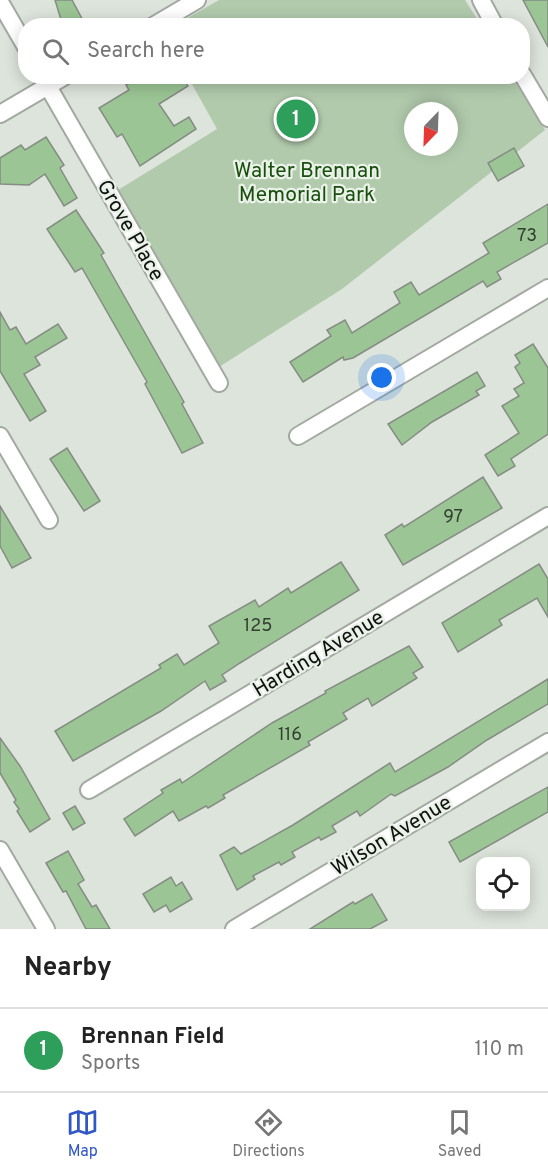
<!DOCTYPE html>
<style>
:root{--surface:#fff;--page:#f2f2f2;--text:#222;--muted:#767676;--line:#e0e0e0;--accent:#3156c6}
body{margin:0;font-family:Overpass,sans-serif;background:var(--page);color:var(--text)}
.controls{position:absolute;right:18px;bottom:18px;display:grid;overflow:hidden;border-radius:12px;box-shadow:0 3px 15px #0003}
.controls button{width:54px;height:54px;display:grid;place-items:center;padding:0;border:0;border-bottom:2px solid var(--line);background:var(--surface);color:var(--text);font:30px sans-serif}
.compass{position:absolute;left:404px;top:102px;width:54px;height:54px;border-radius:50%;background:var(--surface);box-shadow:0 3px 15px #0003;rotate:203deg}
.you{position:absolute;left:382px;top:378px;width:21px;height:21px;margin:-15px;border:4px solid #fff;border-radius:50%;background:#1a73e8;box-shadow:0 0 0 9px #1a73e833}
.badge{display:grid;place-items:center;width:39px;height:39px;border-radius:50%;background:var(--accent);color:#fff;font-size:20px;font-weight:700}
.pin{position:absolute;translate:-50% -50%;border:3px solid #fff;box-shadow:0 2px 6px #0006}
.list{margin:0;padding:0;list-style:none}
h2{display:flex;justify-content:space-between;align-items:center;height:78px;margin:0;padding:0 24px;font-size:26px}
h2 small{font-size:20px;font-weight:400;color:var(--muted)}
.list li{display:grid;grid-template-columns:39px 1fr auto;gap:18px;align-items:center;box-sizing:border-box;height:84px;padding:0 24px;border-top:2px solid var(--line)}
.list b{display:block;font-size:22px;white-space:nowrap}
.list p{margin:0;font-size:20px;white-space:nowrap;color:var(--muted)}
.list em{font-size:20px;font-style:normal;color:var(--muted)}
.icon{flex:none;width:33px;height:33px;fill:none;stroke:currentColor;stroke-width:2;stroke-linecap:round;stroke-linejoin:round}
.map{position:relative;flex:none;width:548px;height:929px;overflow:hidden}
.search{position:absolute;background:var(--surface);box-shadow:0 3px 15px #0003;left:18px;right:18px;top:18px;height:66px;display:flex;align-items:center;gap:15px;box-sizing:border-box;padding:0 21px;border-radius:24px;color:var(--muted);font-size:22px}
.sheet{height:162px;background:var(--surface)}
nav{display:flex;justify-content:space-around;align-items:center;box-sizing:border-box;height:84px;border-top:2px solid var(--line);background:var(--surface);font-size:16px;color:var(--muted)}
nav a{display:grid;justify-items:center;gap:3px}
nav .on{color:var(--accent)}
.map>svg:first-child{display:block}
.green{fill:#b1caac;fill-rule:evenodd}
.building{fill:#9bc594;stroke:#858c84;stroke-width:1.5}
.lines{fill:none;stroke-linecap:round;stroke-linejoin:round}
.minor-casing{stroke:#a2a9a1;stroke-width:20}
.minor{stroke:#fff;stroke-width:16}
.labels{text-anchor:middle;stroke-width:4.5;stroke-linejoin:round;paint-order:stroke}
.number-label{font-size:18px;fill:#333f30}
.park-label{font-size:21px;fill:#184f0d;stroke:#eaf1e8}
.street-label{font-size:21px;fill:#10120f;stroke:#eaf1e8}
</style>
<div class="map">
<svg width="548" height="929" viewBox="0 0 548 929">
<rect width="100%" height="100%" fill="#dde4db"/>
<g class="green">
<polygon points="219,0 465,0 481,25 175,25"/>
<path d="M188,77H512L545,130L342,289L219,367L118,190L217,129ZM413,111H449V147H413Z"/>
</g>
<g class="building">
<polygon points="55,0 72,0 86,26 63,26"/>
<polygon points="523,0 548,0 548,47"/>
<polygon points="140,76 182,76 188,86 159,104 174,126 189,117 196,129 140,166 122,134 117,137 99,108 129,90 126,85"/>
<polygon points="46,137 64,165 60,168 77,198 64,206 45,174 29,185 0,184 0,158 21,145 25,150"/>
<polygon points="514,148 524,166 498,181 488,163"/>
<polygon points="548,204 548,243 497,272 501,279 487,287 483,281 353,358 344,360 343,357 303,382 290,362 331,336 327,330 345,320 352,333 400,303 394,292 411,282 419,295 489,253 483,243"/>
<polygon points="76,210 104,253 101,255 184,402 182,404 203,443 182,453 145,384 147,382 82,268 75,272 47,229"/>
<polygon points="0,312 10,330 16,327 26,344 58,324 67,338 35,357 40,365 24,374 46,411 30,421 0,371"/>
<polygon points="533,344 548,368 548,434 511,459 515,466 498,476 485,455 519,433 502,406 519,396 514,389 524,383 515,367 520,363 515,355"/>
<polygon points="477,372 485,386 476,391 479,395 432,422 402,445 388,424"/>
<polygon points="67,448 100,501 84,511 50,459"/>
<polygon points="483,477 502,508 403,565 385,535 402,524 404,527"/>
<polygon points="0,506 31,558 12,568 0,546"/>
<polygon points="341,562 359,590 240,663 222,675 226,681 210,690 205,681 161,711 73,761 55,731 161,668 159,665 177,654 184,665 219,643 209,626 255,600 259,607 288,588 291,593"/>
<polygon points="539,564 548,579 548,617 537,598 499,620 502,625 458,652 442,623"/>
<polygon points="409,646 423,667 413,673 417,678 372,706 368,698 343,713 347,719 308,742 310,745 223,795 225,798 208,808 206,806 179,821 173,811 135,836 124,819 163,793 161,790 180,779 182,783 272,723 326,693 325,691"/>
<polygon points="548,679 548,704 487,740 448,767 395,796 391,794 360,816 357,811 332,826 336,832 321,840 319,837 292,852 295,857 281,865 279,862 253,876 255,879 237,890 220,855 234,847 241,854 293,825 390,763 395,772"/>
<polygon points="0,738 20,766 50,819 30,832 17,811 19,809 14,802 16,800 0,773"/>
<polygon points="548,787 548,812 460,862 449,842"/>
<polygon points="75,806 85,823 73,830 63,813"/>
<polygon points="68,851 84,880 78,884 92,907 96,905 110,929 86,929 66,891 63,892 46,863"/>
<polygon points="171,877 176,886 182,882 192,899 170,912 166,905 154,912 143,894"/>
<polygon points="372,894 387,920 370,929 310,929 353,902 355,904"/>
</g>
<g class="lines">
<defs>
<g id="minor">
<polyline points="481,0 495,26"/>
<polyline points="0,2 26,47"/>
<polyline points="153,26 197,0"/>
<polyline points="522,74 548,118"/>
<polyline points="42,76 219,383"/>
<polyline points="0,114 65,76"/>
<polyline points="0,436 49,520"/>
<polyline points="298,436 548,288"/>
<polyline points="89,790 548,516"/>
<polyline points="0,850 46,929"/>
<polyline points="234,929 548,742"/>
</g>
</defs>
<use href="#minor" class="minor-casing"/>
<use href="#minor" class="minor"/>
</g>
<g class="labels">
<g class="number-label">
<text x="527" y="241">73</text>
<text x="453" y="522">97</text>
<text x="258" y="631">125</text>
<text x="290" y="740">116</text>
</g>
<g class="park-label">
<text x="307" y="177">Walter Brennan<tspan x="307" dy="24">Memorial Park</tspan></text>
</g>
<g class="street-label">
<text transform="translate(131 230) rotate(60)" y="7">Grove Place</text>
<text transform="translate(318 653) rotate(-31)" y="7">Harding Avenue</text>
<text transform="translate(391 835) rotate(-31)" y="7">Wilson Avenue</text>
</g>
</g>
</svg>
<div class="controls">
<button><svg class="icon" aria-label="locate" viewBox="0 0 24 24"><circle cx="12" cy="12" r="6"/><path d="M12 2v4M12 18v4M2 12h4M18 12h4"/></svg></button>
</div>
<svg class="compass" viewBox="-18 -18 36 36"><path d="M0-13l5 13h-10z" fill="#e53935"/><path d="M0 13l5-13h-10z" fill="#767676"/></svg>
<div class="you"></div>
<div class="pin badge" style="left:296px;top:119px;background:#2e9e5b">1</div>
<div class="search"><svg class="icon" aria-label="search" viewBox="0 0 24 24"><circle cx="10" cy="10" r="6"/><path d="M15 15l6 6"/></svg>Search here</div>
</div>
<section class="sheet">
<h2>Nearby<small></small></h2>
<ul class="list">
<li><span class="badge" style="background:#2e9e5b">1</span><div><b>Brennan Field</b><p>Sports</p></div><em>110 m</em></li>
</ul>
</section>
<nav>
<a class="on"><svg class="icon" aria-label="map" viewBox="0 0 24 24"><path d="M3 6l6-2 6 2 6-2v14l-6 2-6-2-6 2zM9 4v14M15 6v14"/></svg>Map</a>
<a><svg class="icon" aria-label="directions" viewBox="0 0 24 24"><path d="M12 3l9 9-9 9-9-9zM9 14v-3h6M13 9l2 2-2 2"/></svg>Directions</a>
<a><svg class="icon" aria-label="saved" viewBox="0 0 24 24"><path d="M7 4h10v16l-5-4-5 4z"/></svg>Saved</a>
</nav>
